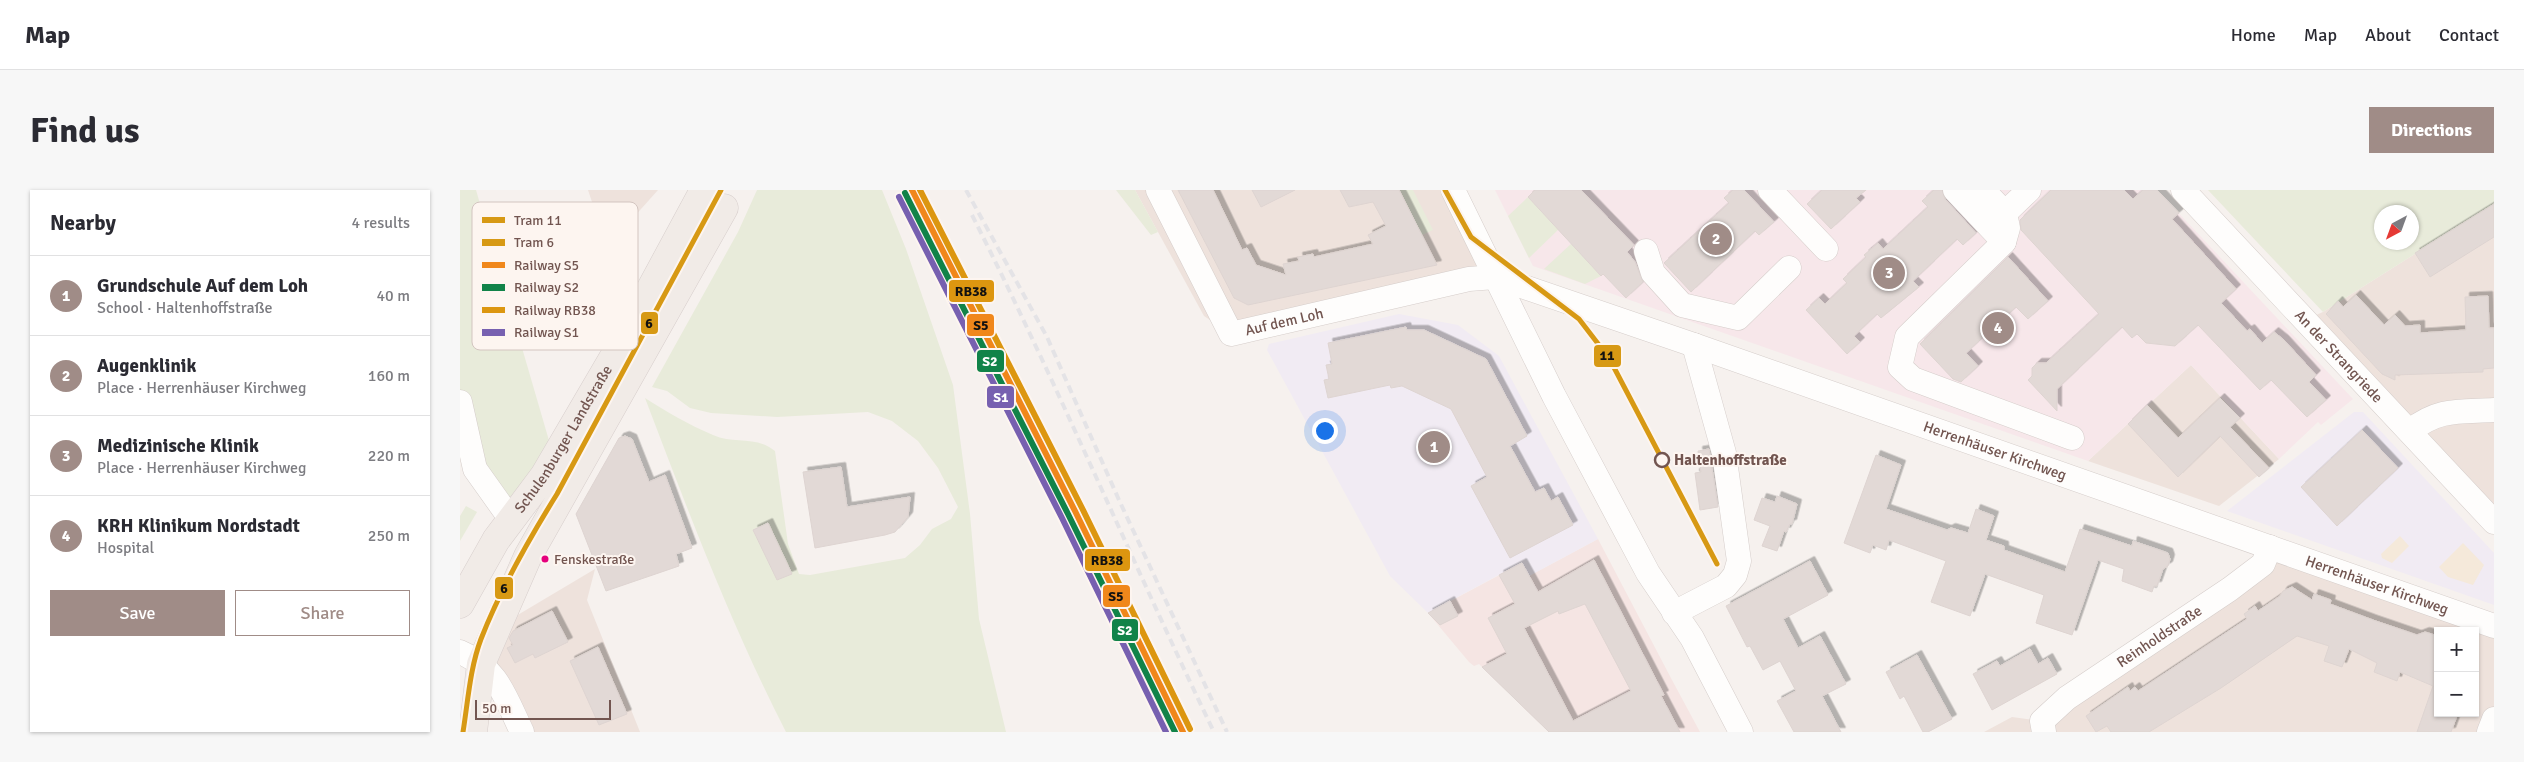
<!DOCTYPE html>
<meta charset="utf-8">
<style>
:root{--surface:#fff;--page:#f7f7f7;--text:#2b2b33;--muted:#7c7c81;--line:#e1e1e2;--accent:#a08c87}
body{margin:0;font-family:Signika,sans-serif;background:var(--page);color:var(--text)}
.controls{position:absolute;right:15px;bottom:15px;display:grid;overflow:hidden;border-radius:0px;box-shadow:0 1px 4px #0004}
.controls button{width:45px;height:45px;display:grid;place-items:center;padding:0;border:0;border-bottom:1px solid var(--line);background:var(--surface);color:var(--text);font:25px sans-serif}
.compass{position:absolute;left:1914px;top:15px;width:45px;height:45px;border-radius:50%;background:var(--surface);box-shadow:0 1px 4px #0004;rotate:221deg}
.scale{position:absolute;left:15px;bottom:12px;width:136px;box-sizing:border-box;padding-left:5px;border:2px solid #725550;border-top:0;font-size:14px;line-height:18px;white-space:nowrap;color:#725550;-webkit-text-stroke:4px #fdf5f0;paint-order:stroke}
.you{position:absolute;left:864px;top:240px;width:18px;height:18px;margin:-12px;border:4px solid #fff;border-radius:50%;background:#1a73e8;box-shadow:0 0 0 8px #1a73e833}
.badge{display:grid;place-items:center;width:32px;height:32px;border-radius:50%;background:var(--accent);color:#fff;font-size:16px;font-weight:700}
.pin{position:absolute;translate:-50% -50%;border:2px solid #fff;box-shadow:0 1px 5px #0006}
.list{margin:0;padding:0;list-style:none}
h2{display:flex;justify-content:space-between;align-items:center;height:65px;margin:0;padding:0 20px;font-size:21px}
h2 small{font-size:16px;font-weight:400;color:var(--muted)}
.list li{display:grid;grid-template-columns:32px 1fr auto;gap:15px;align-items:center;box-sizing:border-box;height:80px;padding:0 20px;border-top:1px solid var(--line)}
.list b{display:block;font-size:19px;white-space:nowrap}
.list p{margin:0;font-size:16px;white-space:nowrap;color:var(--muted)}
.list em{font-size:16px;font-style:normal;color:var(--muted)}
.actions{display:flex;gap:10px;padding:15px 20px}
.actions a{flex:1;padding:11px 0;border:1px solid var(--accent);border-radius:0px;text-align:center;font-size:18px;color:var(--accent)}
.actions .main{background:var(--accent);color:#fff}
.map{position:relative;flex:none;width:2034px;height:542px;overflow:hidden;border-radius:0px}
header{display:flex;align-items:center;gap:30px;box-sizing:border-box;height:70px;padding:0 25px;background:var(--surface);border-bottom:1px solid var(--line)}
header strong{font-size:24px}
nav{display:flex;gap:28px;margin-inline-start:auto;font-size:18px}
.intro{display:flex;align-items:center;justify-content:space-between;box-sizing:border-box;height:120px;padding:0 30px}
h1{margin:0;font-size:35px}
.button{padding:12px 22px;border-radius:0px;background:var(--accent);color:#fff;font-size:18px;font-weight:700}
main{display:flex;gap:30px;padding:0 30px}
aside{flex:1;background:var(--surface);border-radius:0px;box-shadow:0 1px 4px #0004}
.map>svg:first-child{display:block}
.residential{fill:#eee2dc;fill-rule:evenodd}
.commercial{fill:#f5e5e3}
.education{fill:#f1ebf3}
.medical{fill:#f7e7ea}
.green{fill:#e8ebda;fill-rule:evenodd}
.sand{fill:#f5e9da}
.building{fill:#e2d9d6;stroke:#ded4d1;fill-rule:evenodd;filter:url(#shadow)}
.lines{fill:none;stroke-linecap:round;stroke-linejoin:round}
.minor-casing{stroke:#d5cdca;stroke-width:25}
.major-casing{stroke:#d7cecc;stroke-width:29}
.minor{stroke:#fefdfc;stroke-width:24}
.major{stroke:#f1ebe7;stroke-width:28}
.rail{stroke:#e4e3e6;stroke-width:4;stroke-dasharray:8 5;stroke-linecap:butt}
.rail-1-casing{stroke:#fdf5f0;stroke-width:10}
.rail-2-casing{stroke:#fdf5f0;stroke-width:10}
.rail-3-casing{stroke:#fdf5f0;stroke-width:10}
.rail-4-casing{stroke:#fdf5f0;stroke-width:10}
.rail-1{stroke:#f0871b;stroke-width:6}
.rail-2{stroke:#118349;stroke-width:6}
.rail-3{stroke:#dc9610;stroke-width:6}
.rail-4{stroke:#7760b0;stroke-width:6}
.tram-1-casing{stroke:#fdf5f0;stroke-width:9}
.tram-2-casing{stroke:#fdf5f0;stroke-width:9}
.tram-1{stroke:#d79914;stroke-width:5}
.tram-2{stroke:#d79914;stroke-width:5}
.stop-dot{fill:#fdf5f0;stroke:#725550;stroke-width:2.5}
.bus-dot{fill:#e5007d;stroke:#fdf5f0;stroke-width:2}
.labels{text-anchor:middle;stroke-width:4;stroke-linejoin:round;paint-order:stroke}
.bus-label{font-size:14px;fill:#725550;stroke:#fdf5f0;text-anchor:start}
.street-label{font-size:15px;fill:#725550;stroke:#fdf5f0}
.stop-label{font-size:15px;font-weight:bold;fill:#725550;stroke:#fdf5f0;text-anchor:start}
.key{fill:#fdf5f0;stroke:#d3c5c0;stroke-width:1}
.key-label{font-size:14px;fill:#725550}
.line-badge{stroke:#fdf5f0;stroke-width:2}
.badge-label{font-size:14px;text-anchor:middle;font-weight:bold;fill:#fff}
.pale-badge-label{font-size:14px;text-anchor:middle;font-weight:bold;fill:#111}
</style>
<header>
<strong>Map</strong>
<nav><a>Home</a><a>Map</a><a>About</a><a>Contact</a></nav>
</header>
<div class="intro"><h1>Find us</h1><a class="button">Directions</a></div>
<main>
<aside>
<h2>Nearby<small>4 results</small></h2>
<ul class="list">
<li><span class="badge">1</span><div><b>Grundschule Auf dem Loh</b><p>School · Haltenhoffstraße</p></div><em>40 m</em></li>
<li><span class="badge">2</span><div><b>Augenklinik</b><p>Place · Herrenhäuser Kirchweg</p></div><em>160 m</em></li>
<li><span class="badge">3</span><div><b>Medizinische Klinik</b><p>Place · Herrenhäuser Kirchweg</p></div><em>220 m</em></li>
<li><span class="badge">4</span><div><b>KRH Klinikum Nordstadt</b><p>Hospital</p></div><em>250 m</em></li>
</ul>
<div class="actions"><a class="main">Save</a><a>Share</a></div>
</aside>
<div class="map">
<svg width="2034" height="542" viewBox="0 0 2034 542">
<defs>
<filter id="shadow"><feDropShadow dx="4.5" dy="-4.5" stdDeviation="0" flood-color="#0004"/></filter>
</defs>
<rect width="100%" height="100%" fill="#f6f1ee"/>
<g class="residential">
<polygon points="128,0 198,0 147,57"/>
<polygon points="675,0 993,0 1035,87 771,144 744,126"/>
<polygon points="2034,14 2034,332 1845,130 1863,122"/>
<polygon points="1731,175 1819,269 1759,316 1628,271"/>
<path d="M1810,357L2034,436V542H1524L1552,527L1582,531ZM1978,441H2015V523H1978Z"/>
<polygon points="135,379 127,410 180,542 62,542 37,489 34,439"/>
</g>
<polygon class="commercial" points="1138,349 1212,490 1240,542 1089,542 1022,477 1019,474 1014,476 1009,472 968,423 1062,373 1069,386"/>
<g class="education">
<polygon points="939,124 998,135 1039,166 1138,349 1069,386 1061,373 968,423 930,386 807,160 809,154"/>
<polygon points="1894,222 1903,222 2034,363 2034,415 1767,321"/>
</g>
<polygon class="medical" points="1035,0 1697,0 1893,209 1861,235 1858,232 1819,269 1731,175 1628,271 1073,76"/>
<g class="green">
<polygon points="0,0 16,0 90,254 74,278 41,318 0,212"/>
<path d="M297,0H422L446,59L493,195L510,324L519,429L546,542H326C271,435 228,321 185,208C207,222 229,235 253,245C275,255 296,245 315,261L328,354L339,384L350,385L445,368L460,355L472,339L491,329L498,317L478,278L458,251L432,231L408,222L317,227L251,223L230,218L207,201L192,197L278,42Z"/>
<polygon points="656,0 675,0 698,42 691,45"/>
<polygon points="940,0 953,0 973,40 962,45"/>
<path d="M1748,0H2034V14L1863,122ZM1922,22H1952V52H1922Z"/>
<polygon points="1068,7 1099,39 1069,68 1048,26"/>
<polygon points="1112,53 1141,86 1125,94 1084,79"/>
<polygon points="6,316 17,322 0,351 0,326"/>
</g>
<g class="sand">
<polygon points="1940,346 1949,356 1932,373 1922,368 1921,364"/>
<polygon points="2003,353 2024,375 2013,395 1988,387 1979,377"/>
</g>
<g class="building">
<polygon points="718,0 753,0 782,60 787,58 796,75 826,85 823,74 839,71 838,67 853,64 854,67 913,54 908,45 926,36 913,12 889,17 880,0 939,0 977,75 788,115 774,108"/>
<polygon points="792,0 835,0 801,17"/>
<polygon points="1075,0 1121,0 1174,55 1167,62 1175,72 1183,92 1166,108 1143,84 1141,86 1068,7"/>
<polygon points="1273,0 1284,0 1314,32 1299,45 1295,41 1231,102 1204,73 1269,13 1264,8"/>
<polygon points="1362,0 1406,0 1396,8 1400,12 1371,39 1347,14"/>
<polygon points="1474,0 1482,0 1485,9 1516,43 1503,55 1497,49 1453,91 1459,97 1421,128 1417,124 1394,146 1400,152 1387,164 1346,120 1359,108 1365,114 1387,93 1383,89 1406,67 1404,65 1418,53 1423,59 1468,17 1462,11"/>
<polygon points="1591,0 1664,0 1673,9 1683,0 1697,0 1719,23 1712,29 1776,99 1761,113 1787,141 1790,139 1802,153 1814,142 1824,150 1856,185 1849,192 1866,210 1847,227 1811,190 1800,200 1738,135 1715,156 1686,153 1677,144 1672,148 1662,137 1597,199 1597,221 1568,190 1572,186 1572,178 1577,173 1586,173 1639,124 1561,40 1560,30"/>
<polygon points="2034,14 2034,47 1970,87 1955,63"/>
<polygon points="1548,67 1588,111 1568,129 1556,117 1506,163 1518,176 1501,192 1493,189 1460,154"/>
<polygon points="1896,105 1924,135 1935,125 1945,136 1960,135 1960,143 2006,140 2005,107 2028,106 2029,138 2034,138 2034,178 2023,179 2023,182 1935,185 1935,190 1922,184 1866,124 1878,111 1883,117"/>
<polygon points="946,137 947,140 964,140 1026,169 1067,246 1050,256 1075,302 1084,298 1091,311 1098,307 1113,335 1050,368 1011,296 1027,287 991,219 942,196 931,198 930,195 868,208 864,190 869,189 866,175 872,174 868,153"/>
<polygon points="1760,208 1780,228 1770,237 1809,278 1799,287 1760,246 1718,287 1668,234 1687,215 1718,248"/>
<polygon points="1902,240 1938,278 1877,336 1841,297"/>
<polygon points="165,246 172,249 189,292 205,285 232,358 216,364 219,376 146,401 116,324 159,248"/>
<polygon points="1249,259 1258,317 1240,320 1235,283 1241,282 1238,261"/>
<polygon points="1416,265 1441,275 1426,319 1487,340 1491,338 1508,343 1516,319 1534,326 1526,350 1544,356 1544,360 1605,382 1620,339 1672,356 1673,351 1708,363 1710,369 1708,376 1703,379 1697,396 1694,396 1692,402 1662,391 1664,379 1638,370 1612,445 1576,433 1584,405 1525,384 1510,426 1471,412 1486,371 1429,350 1426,360 1413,355 1410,363 1384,353"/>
<polygon points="381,277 387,317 450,307 448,327 435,342 425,345 355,358 343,282"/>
<polygon points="1317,306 1337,314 1332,334 1330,334 1326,342 1324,341 1317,361 1302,356 1310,336 1294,330 1302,308 1315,312"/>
<polygon points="308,333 332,384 317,390 293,340"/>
<path d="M1134,370L1204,505L1201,506L1220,542H1089L1022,477L1047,464L1028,428L1055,414L1039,385L1062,373L1078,402ZM1125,414L1171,501L1113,531L1064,438L1098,421L1099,424Z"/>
<polygon points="1350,371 1368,405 1323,429 1338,458 1360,446 1386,494 1362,506 1381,542 1334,542 1317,511 1336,501 1320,471 1303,480 1290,456 1287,457 1266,416"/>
<polygon points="1832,397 1852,410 1854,404 1871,410 1870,414 1913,430 1957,445 1965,442 1978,446 1978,523 1998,523 1991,542 1957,542 1973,496 1940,482 1937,491 1914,482 1917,473 1889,459 1882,477 1864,471 1869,456 1837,446 1761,498 1689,542 1651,542 1647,536 1636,542 1626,526 1668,497 1670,501 1675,497 1678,501 1787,429 1784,424 1795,416 1798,421 1820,406 1823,401"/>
<polygon points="990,411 998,426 980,435 968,423"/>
<polygon points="92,421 108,452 75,468 73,464 55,473 47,458 53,455 49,448 53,441"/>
<polygon points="138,457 167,524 139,535 110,471"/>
<polygon points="1570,459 1578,474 1588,468 1597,484 1532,520 1513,484 1537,471 1540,476"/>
<polygon points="1457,465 1492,529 1468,542 1463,542 1444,506 1440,509 1426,482"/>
</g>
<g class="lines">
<defs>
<g id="minor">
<path id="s1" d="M698,0L771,144L1009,89L1035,87L1234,155L2034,436"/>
<polyline points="993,0 1094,206 1188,383 1232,448 1281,542"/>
<polyline points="1310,0 1366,59"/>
<polyline points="1495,0 1544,52"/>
<polyline points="1523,0 1545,23 1569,0"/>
<path id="s2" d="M1723,0L2034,332"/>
<polyline points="1545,23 1548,38 1544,52 1447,147 1440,177 1453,189 1612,248"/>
<polyline points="1186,61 1193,83 1222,115 1278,128 1329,78"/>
<polyline points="0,212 15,279 52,331"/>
<path d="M1950,241C1979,218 1999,222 2034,220"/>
<polyline points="1214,423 1266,396 1275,385 1279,371 1264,263 1234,155"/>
<path d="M0,462C37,477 46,509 62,542"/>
<path id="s3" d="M1584,542L1582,531L1607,508L1770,399L1803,374L1810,357"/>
<polyline points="2029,542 2034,529"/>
</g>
<g id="major">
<path id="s4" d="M0,414L36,350L84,286L156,163L244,0"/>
<polyline points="13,542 21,474 68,366 264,18"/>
</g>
</defs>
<use href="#minor" class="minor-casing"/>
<use href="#major" class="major-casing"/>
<use href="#minor" class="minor"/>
<use href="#major" class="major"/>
<g class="rail">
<polyline points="506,0 587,147 659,310 767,542"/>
<path d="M512,25C598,195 671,370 754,542"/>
</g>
<defs>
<polyline id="rail-1" points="452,0 615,321 723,542"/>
<polyline id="rail-2" points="445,3 608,324 715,542"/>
<polyline id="rail-3" points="460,0 622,318 730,539"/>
<polyline id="rail-4" points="439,7 602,328 706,542"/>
</defs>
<use href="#rail-1" class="rail-1-casing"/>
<use href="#rail-2" class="rail-2-casing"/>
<use href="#rail-3" class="rail-3-casing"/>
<use href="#rail-4" class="rail-4-casing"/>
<use href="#rail-1" class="rail-1"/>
<use href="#rail-2" class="rail-2"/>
<use href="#rail-3" class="rail-3"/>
<use href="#rail-4" class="rail-4"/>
<defs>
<polyline id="tram-1" points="985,0 1011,47 1119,129 1149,168 1257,374"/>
<path id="tram-2" d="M3,542C8,511 10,478 21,449C40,400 69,349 97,304L261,0"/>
</defs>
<use href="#tram-1" class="tram-1-casing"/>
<use href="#tram-2" class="tram-2-casing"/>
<use href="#tram-1" class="tram-1"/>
<use href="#tram-2" class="tram-2"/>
</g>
<circle class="stop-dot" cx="1202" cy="270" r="7"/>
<circle class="bus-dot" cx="85" cy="369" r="4.5"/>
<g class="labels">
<g class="bus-label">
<text x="94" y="374">Fenskestraße</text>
</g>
<g class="street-label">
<text dy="5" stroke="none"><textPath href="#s1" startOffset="216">Auf dem Loh</textPath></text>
<text dy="5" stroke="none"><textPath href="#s2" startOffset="228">An der Strangriede</textPath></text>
<text dy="5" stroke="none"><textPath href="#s4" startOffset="195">Schulenburger Landstraße</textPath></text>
<text dy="5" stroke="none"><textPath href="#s1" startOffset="961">Herrenhäuser Kirchweg</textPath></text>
<text dy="5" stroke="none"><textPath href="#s1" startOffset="1366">Herrenhäuser Kirchweg</textPath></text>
<text dy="5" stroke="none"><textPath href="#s3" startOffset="156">Reinholdstraße</textPath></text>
</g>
<g class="stop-label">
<text x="1214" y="275">Haltenhoffstraße</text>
</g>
</g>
<rect x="12" y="12" width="166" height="148" rx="8" class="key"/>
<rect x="22" y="27" width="23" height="6" fill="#d79914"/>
<rect x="22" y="49" width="23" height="7" fill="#d79914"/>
<rect x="22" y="72" width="23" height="6" fill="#f0871b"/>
<rect x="22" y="94" width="23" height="7" fill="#118349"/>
<rect x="22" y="117" width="23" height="6" fill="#dc9610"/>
<rect x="22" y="139" width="23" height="7" fill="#7760b0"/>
<g class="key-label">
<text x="54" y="35">Tram 11</text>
<text x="54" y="57">Tram 6</text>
<text x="54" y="80">Railway S5</text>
<text x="54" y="102">Railway S2</text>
<text x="54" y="125">Railway RB38</text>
<text x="54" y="147">Railway S1</text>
</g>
<g class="line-badge">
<rect x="488" y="89" width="47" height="24" rx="5" fill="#dc9610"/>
<rect x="180" y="121" width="19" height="24" rx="5" fill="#d79914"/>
<rect x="506" y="123" width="29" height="24" rx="5" fill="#f0871b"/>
<rect x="1133" y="154" width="29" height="24" rx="5" fill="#d79914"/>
<rect x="516" y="159" width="29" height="24" rx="5" fill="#118349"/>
<rect x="526" y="195" width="29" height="24" rx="5" fill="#7760b0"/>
<rect x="624" y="358" width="47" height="24" rx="5" fill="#dc9610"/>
<rect x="34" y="386" width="20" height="24" rx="5" fill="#d79914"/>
<rect x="642" y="394" width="29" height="24" rx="5" fill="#f0871b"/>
<rect x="651" y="428" width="28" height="24" rx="5" fill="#118349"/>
</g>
<g class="badge-label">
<text x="530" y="176">S2</text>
<text x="541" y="212">S1</text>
<text x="665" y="445">S2</text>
</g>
<g class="pale-badge-label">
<text x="511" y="106">RB38</text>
<text x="189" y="138">6</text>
<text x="521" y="140">S5</text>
<text x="1147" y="170">11</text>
<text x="647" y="375">RB38</text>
<text x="44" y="403">6</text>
<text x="656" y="411">S5</text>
</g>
</svg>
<div class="controls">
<button>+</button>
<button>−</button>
</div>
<svg class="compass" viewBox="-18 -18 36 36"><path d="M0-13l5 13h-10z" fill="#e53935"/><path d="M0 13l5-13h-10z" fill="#7c7c81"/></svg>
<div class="scale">50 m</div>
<div class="you"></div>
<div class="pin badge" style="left:974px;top:257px">1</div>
<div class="pin badge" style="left:1256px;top:49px">2</div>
<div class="pin badge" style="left:1429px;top:83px">3</div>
<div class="pin badge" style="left:1538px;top:138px">4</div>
</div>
</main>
